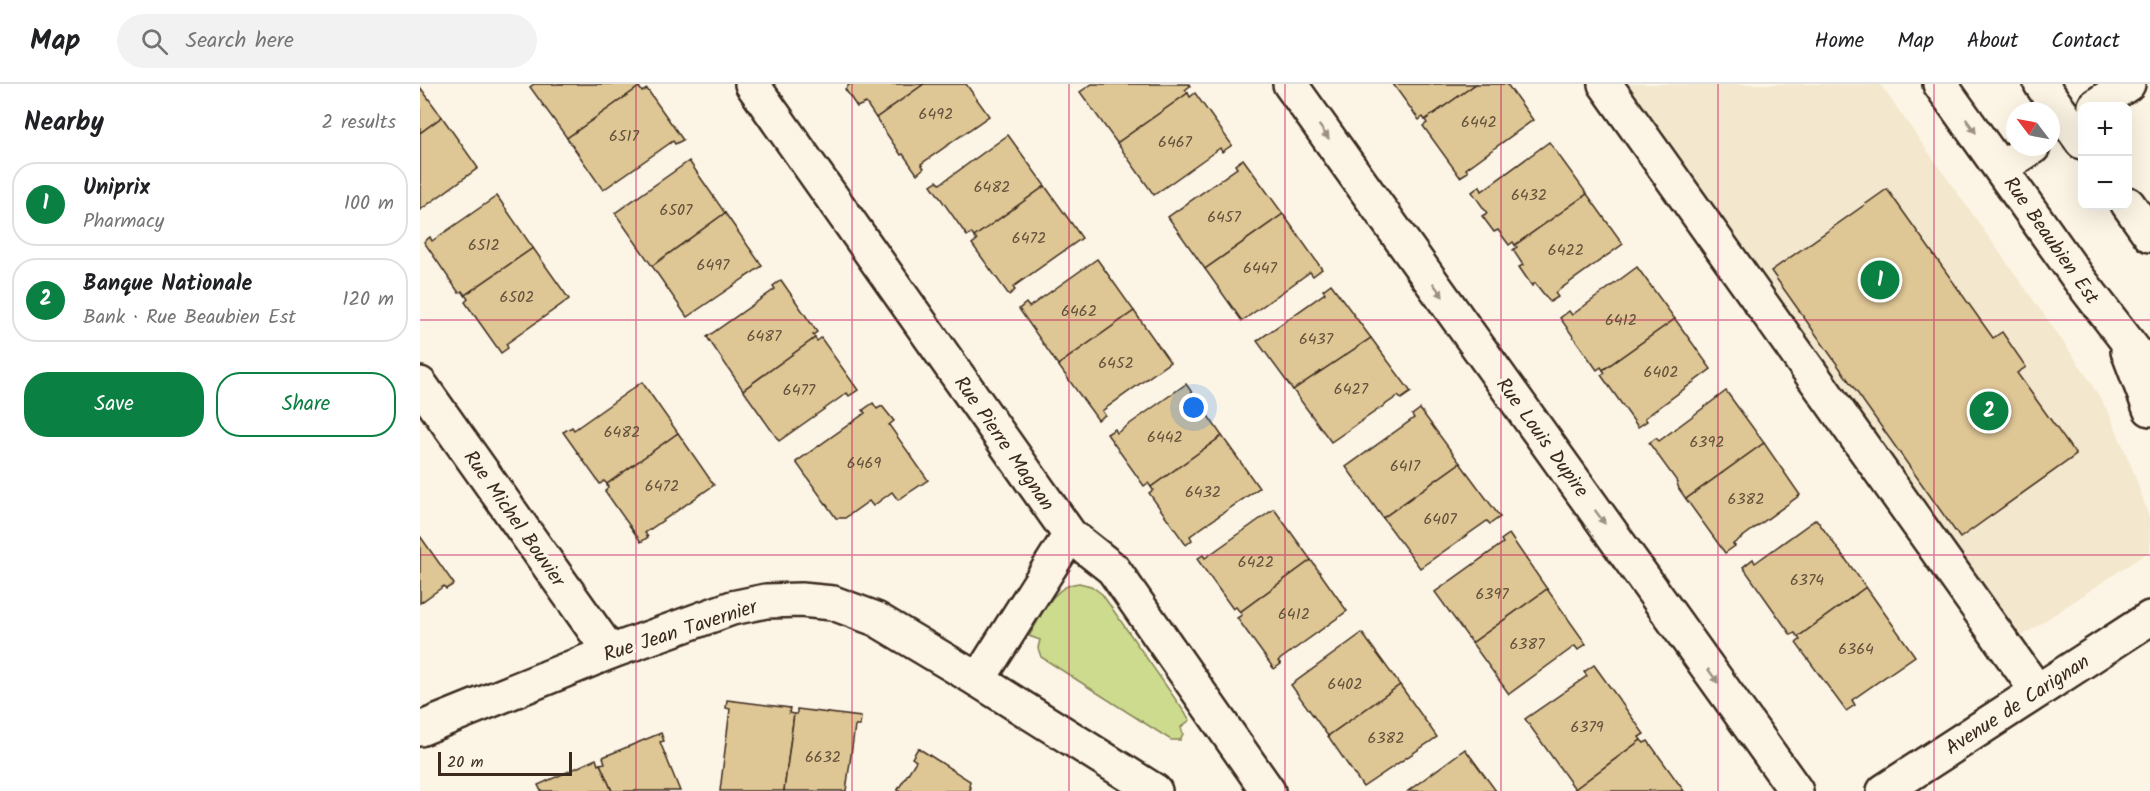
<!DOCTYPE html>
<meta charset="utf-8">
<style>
:root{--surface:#fff;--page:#f2f2f2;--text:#202124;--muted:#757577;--line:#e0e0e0;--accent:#0b8043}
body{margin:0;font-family:Kalam,sans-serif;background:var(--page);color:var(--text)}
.controls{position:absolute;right:18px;top:18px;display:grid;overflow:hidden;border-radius:12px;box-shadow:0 6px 24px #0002}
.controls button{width:54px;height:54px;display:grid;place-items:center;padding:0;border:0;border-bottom:2px solid var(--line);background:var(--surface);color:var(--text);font:30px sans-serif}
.compass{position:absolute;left:1586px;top:18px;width:54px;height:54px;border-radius:50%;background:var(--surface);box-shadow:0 6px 24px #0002;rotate:302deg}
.scale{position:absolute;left:18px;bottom:15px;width:134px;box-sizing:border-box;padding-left:6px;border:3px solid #3b2a1e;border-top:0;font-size:16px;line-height:21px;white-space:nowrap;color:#3b2a1e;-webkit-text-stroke:4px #fcf5e5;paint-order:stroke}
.you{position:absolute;left:774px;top:324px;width:21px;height:21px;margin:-15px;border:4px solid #fff;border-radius:50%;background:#1a73e8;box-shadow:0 0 0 9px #1a73e833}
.badge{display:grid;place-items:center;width:39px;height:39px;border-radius:50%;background:var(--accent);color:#fff;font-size:20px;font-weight:700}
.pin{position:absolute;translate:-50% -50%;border:3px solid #fff;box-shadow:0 2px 6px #0006}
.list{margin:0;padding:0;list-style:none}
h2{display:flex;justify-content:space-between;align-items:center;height:78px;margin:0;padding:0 24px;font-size:26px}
h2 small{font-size:20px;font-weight:400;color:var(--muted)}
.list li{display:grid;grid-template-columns:39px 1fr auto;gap:18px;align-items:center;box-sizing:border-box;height:84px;margin:0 12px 12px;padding:0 12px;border:2px solid var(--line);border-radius:24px}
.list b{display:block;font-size:22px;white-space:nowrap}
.list p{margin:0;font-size:20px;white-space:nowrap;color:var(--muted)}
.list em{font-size:20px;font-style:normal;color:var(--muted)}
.actions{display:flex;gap:12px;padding:18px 24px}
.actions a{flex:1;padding:14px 0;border:2px solid var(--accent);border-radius:24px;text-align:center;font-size:21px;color:var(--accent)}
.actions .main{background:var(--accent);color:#fff}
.icon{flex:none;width:33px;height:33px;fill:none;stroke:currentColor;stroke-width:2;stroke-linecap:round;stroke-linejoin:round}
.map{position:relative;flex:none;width:1730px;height:707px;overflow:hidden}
header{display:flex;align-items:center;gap:36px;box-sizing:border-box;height:84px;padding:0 30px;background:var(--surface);border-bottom:2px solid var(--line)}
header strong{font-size:28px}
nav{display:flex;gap:33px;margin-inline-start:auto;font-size:21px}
.search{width:420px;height:54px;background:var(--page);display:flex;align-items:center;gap:15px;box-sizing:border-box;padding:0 21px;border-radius:33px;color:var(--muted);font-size:22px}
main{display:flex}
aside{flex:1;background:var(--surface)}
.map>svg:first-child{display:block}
.built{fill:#f3e7cd}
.green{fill:#ccdb8e;stroke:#848256;stroke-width:1.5}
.building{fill:#dec695;stroke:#3b2a1e;stroke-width:1.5}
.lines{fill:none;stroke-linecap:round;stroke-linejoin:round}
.minor-casing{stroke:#3b2a1e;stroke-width:38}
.minor{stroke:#fcf5e5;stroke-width:33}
.oneway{fill:#9c9082}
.grid{fill:none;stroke:#c2185b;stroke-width:1.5;stroke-opacity:0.55}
.labels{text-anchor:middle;stroke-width:6;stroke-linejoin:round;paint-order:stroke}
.number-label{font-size:16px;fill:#64513c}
.street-label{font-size:20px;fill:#3b2a1e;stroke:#fcf5e5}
</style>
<header>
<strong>Map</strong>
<div class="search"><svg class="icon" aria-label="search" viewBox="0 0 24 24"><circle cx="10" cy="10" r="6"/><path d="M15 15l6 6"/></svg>Search here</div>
<nav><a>Home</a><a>Map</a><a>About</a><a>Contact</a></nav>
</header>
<main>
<aside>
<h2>Nearby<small>2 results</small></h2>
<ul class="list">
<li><span class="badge">1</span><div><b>Uniprix</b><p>Pharmacy</p></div><em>100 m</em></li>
<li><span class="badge">2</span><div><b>Banque Nationale</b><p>Bank · Rue Beaubien Est</p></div><em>120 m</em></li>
</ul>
<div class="actions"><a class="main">Save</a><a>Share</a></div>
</aside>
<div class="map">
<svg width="1730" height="707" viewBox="0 0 1730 707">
<rect width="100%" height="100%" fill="#fcf5e5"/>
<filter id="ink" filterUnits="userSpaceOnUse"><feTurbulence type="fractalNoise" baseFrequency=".0167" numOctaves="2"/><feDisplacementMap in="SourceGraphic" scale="12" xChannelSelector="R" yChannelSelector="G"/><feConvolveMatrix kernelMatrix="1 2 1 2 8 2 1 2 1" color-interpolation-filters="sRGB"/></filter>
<g filter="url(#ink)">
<polygon class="built" points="1205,0 1460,0 1663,286 1689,329 1714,389 1730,436 1730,463 1728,468 1599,554"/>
<path class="green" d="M659,499L671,502L682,510L770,636L761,643L763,650L760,656H751L621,573L618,564L620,556L609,552C622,532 632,501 659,499Z"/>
<g class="building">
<polygon points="114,0 217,0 219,3 147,54 110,3"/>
<polygon points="430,0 504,0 456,34 446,19 437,23 425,5"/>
<polygon points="504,0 546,0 569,32 501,80 504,84 497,90 483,70 481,71 456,34"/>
<polygon points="672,0 769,0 770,2 765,6 768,9 697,59 660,8"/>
<polygon points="973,0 1056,0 1005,36 1003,33 999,36"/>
<polygon points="1056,0 1087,0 1113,36 1046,85 1048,88 1040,93 1003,42 1007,39 1005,36"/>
<polygon points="0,3 22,33 0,49"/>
<polygon points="219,3 222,8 227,5 263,56 255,60 253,57 183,106 147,54"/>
<polygon points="768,9 770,13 775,9 812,61 802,68 800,64 734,111 697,59"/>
<polygon points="22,33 58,84 0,126 0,49"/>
<polygon points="588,51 625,102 554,153 551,149 547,152 511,101 517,97 520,100"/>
<polygon points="1129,58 1167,110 1095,161 1093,158 1089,161 1078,146 1074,148 1062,132 1067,129 1052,108 1060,102 1062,107"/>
<polygon points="823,75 863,130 785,185 748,133 817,84 815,81"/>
<polygon points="269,77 305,129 232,182 195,129"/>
<polygon points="625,102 662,154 593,203 595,206 589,211 552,160 557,156 554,153"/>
<polygon points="1467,105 1573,254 1582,248 1606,283 1597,289 1656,371 1540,454 1351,187"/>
<polygon points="1167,110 1203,160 1135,209 1138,213 1130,218 1115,199 1112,202 1099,183 1103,181 1093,166 1097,163 1095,161"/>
<polygon points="77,112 113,164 45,211 42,207 39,209 4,158 10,153 12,157"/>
<polygon points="305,129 342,182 267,233 232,182"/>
<polygon points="863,130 902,185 893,192 890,188 822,237 785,185"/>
<polygon points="113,164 149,215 86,260 88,264 81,269 45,218 48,215 45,211"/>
<polygon points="677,175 714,227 638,281 599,225 606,219 609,223"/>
<polygon points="1217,183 1255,235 1183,286 1181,283 1177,286 1140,234 1149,227 1152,231"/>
<polygon points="361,196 397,248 393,251 395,254 323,306 287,253 355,205 353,202"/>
<polygon points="911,200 951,254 873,306 837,257 905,209 903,206"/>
<polygon points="714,227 750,278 682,327 685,331 678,336 638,281"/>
<polygon points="1255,235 1291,285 1225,334 1227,337 1218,343 1181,291 1185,289 1183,286"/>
<polygon points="395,254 397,257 401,254 438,306 429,312 427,309 359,357 323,306"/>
<polygon points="951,254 991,308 981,315 978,312 911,358 873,306"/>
<polygon points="222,298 258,349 187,400 184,397 180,400 143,348 152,343 154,346"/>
<polygon points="766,300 802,352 731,403 728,399 724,402 687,350 695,345 697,349"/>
<polygon points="1306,307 1344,359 1266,415 1259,405 1256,396 1229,359 1236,354 1239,357"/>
<polygon points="453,319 457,325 462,322 474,337 469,341 508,396 478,416 472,408 453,422 449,417 425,434 416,434 376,378 445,329 443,326"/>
<polygon points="1000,325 1040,379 963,434 926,383 994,334 992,331"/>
<polygon points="258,349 294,401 225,449 228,453 221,458 185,407 188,403 187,400"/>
<polygon points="802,352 839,404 770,452 772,456 766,461 729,409 733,406 731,403"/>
<polygon points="1344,359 1380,411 1313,460 1315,462 1305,469 1266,415"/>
<polygon points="1040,379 1080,433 1070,440 1067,437 1000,484 963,434"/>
<polygon points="854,425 891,476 820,528 816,523 813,525 777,475 783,471 785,474"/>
<polygon points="1396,435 1446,503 1378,553 1375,549 1371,551 1323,483 1333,475 1335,479"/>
<polygon points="1089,450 1127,505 1052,559 1015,508 1083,459 1081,456"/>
<polygon points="0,452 34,500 26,505 24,502 0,519"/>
<polygon points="891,476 927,527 858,577 861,580 854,585 817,534 822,531 820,528"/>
<polygon points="1446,503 1495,572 1432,616 1435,621 1426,627 1376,559 1380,556 1378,553"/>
<polygon points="1127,505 1166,560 1158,566 1155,562 1089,610 1052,559"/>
<polygon points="942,549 980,601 908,652 871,601"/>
<polygon points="1174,581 1224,650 1219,653 1221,656 1155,705 1105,635 1167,592 1164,588"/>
<polygon points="980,601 1017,653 943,703 908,652"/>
<polygon points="307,616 370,624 369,629 374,630 364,707 300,707 310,625 306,624"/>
<polygon points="377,625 441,633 440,642 435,642 426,707 364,707 374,630 377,630"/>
<polygon points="241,649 244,657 240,658 260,707 192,707 180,680 185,679 183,673"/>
<polygon points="1221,656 1224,659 1228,657 1264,707 1157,707 1155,705"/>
<polygon points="498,664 550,697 549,702 551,704 549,707 477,707 496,677 492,674"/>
<polygon points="1045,665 1076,707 988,707"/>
<polygon points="176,675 178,681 180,680 192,707 121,707 118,701"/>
</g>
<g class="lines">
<defs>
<g id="minor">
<polyline points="332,0 650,451 693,485 848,707"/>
<polyline points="870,0 1376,707"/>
<polyline points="1185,0 1617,607"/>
<polyline points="1520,0 1659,195 1730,287"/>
<polyline points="1621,0 1662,58"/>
<polyline points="1675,22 1708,0"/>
<polyline points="1581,84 1613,63"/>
<polyline points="1708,120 1730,151"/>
<polyline points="1708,267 1730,325"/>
<polyline points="0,300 190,568"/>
<polyline points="558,596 650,451"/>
<polyline points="0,645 190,568 312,524 346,517 381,516 413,519 456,535 558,596 735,707"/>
<polyline points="1464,707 1730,534"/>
</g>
</defs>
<use href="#minor" class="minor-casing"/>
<use href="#minor" class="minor"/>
</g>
<defs><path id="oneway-solid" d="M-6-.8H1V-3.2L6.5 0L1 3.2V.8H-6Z" transform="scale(1.5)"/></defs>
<g class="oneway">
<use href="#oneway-solid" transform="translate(1551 42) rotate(54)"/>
<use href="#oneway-solid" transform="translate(904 48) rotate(54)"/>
<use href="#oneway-solid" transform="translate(1018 206) rotate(54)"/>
<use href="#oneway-solid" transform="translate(1180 433) rotate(54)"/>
<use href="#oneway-solid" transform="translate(1293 592) rotate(54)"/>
</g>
</g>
<path class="grid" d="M216,0V707M432,0V707M649,0V707M865,0V707M1081,0V707M1298,0V707M1514,0V707M0,236H1730M0,471H1730"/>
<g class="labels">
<g class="number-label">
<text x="516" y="35">6492</text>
<text x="1059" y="43">6442</text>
<text x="204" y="57">6517</text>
<text x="755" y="63">6467</text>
<text x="572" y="108">6482</text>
<text x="1109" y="116">6432</text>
<text x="256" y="131">6507</text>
<text x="804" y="138">6457</text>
<text x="609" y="159">6472</text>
<text x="64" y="166">6512</text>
<text x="1146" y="171">6422</text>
<text x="293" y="186">6497</text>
<text x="840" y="189">6447</text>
<text x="97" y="218">6502</text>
<text x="659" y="232">6462</text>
<text x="1201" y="241">6412</text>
<text x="344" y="257">6487</text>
<text x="896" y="260">6437</text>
<text x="696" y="284">6452</text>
<text x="1241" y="293">6402</text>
<text x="931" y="310">6427</text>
<text x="379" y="311">6477</text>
<text x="202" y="353">6482</text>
<text x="745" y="358">6442</text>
<text x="1287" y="363">6392</text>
<text x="444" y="384">6469</text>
<text x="985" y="387">6417</text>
<text x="242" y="407">6472</text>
<text x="783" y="413">6432</text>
<text x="1326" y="420">6382</text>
<text x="1020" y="440">6407</text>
<text x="836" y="483">6422</text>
<text x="1387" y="501">6374</text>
<text x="1072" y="515">6397</text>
<text x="874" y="535">6412</text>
<text x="1107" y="565">6387</text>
<text x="1436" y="570">6364</text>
<text x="925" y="605">6402</text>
<text x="1167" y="648">6379</text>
<text x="966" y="659">6382</text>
<text x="403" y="678">6632</text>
</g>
<g class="street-label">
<text transform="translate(1632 156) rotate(55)" y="7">Rue Beaubien Est</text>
<text transform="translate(1123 353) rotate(54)" y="7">Rue Louis Dupire</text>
<text transform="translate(585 359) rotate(55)" y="7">Rue Pierre Magnan</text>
<text transform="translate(95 434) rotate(55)" y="7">Rue Michel Bouvier</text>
<text transform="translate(260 546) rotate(-18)" y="7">Rue Jean Tavernier</text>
<text transform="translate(1597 620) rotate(-33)" y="7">Avenue de Carignan</text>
</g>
</g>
</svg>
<div class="controls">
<button>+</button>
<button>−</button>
</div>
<svg class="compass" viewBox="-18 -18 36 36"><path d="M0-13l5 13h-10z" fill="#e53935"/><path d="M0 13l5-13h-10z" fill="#757577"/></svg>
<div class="scale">20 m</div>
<div class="you"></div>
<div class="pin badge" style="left:1460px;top:196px">1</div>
<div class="pin badge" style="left:1569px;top:327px">2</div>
</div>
</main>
